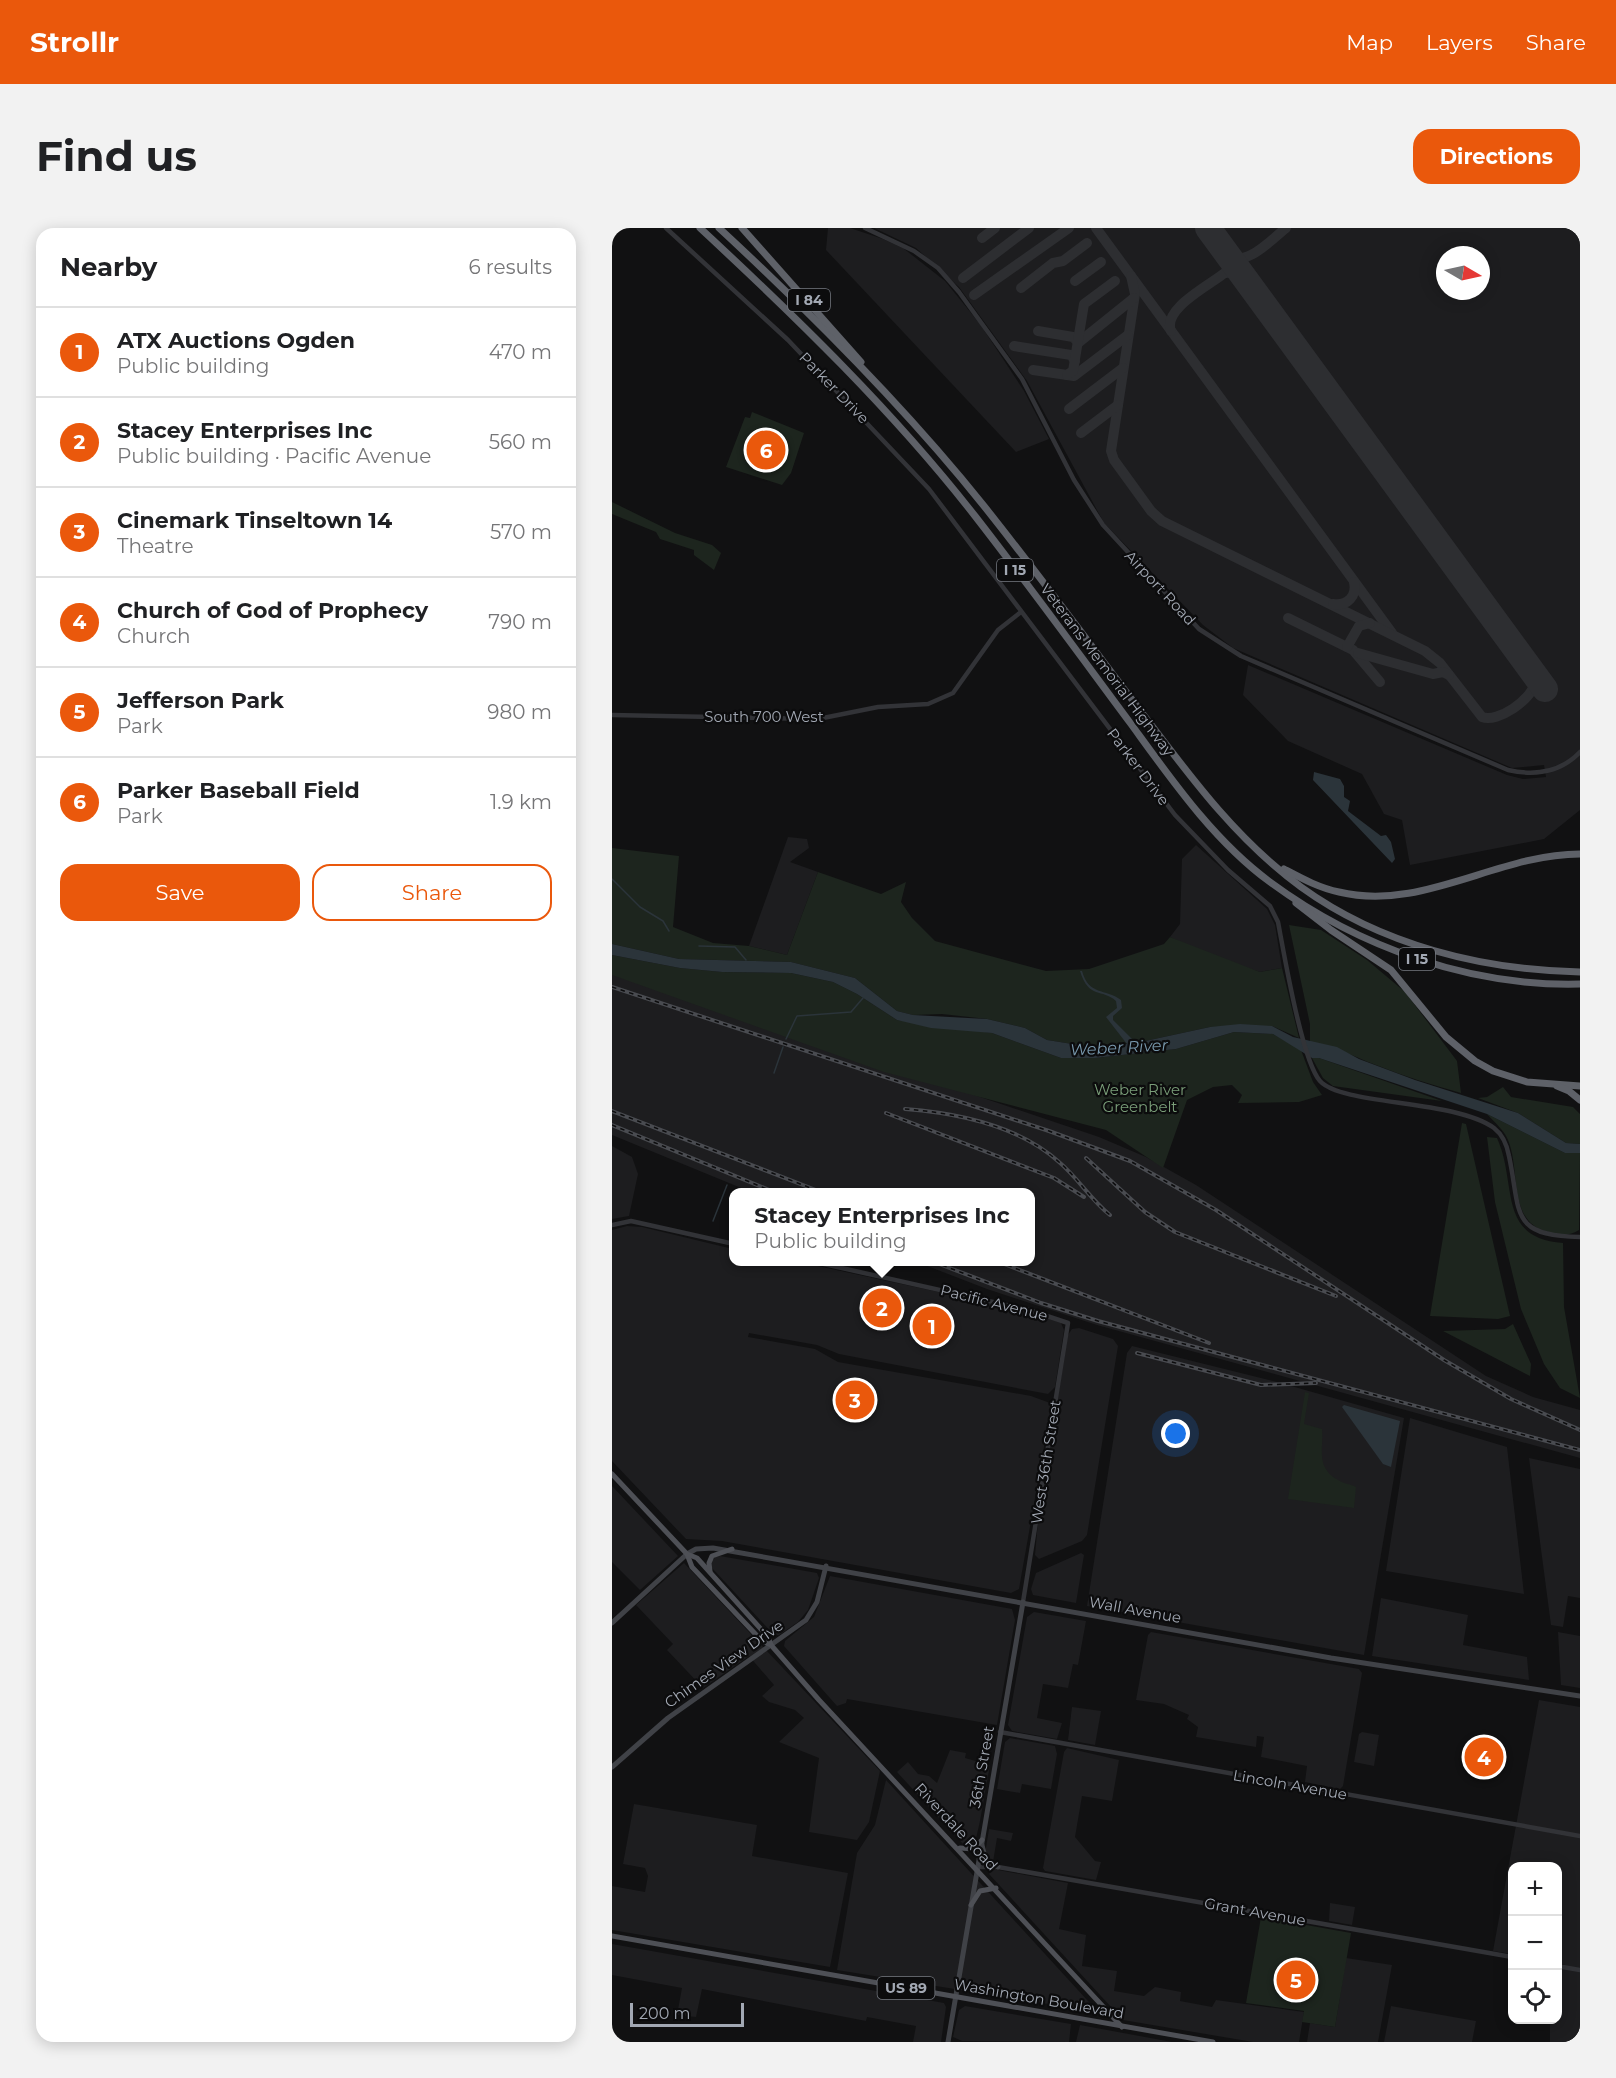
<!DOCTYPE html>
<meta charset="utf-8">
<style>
:root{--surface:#fff;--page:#f2f2f2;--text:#202124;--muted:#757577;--line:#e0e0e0;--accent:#ea580c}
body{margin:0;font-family:Montserrat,sans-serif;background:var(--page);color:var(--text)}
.controls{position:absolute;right:18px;bottom:18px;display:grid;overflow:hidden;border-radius:12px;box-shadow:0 3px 15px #0003}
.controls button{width:54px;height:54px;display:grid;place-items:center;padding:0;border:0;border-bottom:2px solid var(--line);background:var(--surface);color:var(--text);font:30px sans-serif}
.compass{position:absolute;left:824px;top:18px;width:54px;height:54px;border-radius:50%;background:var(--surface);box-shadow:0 3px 15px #0003;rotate:99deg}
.scale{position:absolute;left:18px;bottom:15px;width:114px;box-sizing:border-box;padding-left:6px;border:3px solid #a2a8b3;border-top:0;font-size:16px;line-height:21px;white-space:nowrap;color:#a2a8b3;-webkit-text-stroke:4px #0c0c0d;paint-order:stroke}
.you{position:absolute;left:564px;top:1206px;width:21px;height:21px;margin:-15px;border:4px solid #fff;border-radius:50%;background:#1a73e8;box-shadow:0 0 0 9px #1a73e833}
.badge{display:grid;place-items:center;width:39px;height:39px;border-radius:50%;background:var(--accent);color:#fff;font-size:20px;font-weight:700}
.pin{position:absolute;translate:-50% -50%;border:3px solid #fff;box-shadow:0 2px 6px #0006}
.popup{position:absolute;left:117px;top:960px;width:306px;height:78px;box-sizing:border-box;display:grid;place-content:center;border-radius:12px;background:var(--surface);filter:drop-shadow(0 2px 4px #0005);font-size:20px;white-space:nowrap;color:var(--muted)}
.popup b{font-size:22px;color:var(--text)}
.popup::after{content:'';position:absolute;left:50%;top:100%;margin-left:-12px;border:12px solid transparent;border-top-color:var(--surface)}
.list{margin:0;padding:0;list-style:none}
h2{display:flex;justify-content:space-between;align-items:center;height:78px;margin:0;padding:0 24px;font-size:26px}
h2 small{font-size:20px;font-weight:400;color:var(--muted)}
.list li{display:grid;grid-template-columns:39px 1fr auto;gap:18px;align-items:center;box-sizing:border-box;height:90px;padding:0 24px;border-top:2px solid var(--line)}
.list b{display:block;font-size:22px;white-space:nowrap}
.list p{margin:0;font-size:20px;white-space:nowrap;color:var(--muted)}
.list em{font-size:20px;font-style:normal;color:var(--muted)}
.actions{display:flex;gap:12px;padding:18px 24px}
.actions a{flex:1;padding:14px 0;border:2px solid var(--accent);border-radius:18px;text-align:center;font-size:21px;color:var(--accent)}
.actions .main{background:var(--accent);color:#fff}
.icon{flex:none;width:33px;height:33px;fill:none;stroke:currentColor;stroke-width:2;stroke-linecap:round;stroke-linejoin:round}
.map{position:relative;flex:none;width:968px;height:1814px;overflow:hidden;border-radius:18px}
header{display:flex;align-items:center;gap:36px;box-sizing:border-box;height:84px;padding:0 30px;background:var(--accent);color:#fff}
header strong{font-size:28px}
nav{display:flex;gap:33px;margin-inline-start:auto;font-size:21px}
.intro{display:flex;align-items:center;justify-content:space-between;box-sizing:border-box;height:144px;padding:0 36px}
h1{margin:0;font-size:42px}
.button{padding:15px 27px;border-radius:18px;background:var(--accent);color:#fff;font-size:21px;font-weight:700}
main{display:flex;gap:36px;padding:0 36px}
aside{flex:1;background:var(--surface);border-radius:18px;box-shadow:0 3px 15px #0003}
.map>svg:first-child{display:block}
.built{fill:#1d1d1f;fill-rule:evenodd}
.green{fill:#1d251e}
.water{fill:#2b343a}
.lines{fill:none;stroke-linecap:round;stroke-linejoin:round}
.stream{stroke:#2b343a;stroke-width:1.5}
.taxiway{stroke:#2d2e31;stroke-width:10}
.runway{stroke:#2d2e31;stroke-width:26}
.tertiary{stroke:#323337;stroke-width:4.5}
.secondary{stroke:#404247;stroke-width:5}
.primary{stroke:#4e5056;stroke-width:5}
.motorway{stroke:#5e6168;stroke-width:7}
.rail-casing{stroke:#494b50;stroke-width:4}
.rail{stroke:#0c0c0d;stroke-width:1.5;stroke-dasharray:4.5;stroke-linecap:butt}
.labels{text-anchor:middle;stroke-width:4.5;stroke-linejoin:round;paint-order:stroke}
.shield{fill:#0c0c0d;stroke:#757981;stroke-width:1.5}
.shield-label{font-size:14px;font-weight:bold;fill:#a2a8b3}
.street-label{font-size:15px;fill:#a2a8b3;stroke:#0c0c0d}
.park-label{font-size:15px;fill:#7a9e79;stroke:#0c0c0d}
.water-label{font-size:16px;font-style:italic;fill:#7999ae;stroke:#0c0c0d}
</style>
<header>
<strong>Strollr</strong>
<nav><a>Map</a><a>Layers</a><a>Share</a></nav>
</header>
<div class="intro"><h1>Find us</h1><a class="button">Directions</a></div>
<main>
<aside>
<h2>Nearby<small>6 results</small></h2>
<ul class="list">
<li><span class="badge">1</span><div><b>ATX Auctions Ogden</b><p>Public building</p></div><em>470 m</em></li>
<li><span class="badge">2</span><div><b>Stacey Enterprises Inc</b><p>Public building · Pacific Avenue</p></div><em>560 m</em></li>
<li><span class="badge">3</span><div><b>Cinemark Tinseltown 14</b><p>Theatre</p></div><em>570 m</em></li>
<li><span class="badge">4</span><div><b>Church of God of Prophecy</b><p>Church</p></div><em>790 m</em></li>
<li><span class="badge">5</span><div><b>Jefferson Park</b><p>Park</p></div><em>980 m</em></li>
<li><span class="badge">6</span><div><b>Parker Baseball Field</b><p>Park</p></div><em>1.9 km</em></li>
</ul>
<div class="actions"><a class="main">Save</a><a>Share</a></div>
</aside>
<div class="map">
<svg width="968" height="1814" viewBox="0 0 968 1814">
<rect width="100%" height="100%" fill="#111112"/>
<g class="built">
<polygon points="216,0 238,0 271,11 291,20 333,53 368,96 412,163 437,211 404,224 214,22"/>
<path d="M262,0H968V582L932,611L798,637L790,592L772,586L750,546L676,513L631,467L636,437L895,547L911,551L934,549L932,537L900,540L621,420L591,397L492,295L415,153L347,59L304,20ZM833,27H869V63H833Z"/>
<polygon points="176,609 195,611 197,620 178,634 206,644 175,727 137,718"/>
<polygon points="584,617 655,681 663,697 670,740 648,744 591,725 558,709 568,696 570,631"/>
<polygon points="0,745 487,909 534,929 584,957 874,1148 921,1169 968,1182 968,1230 485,1097 375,1061 305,1034 418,1034 418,964 139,964 0,907"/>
<polygon points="0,918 20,929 26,946 17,988 0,991"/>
<polygon points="15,998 30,999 121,1021 122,1034 187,1034 415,1083 449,1095 452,1102 443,1159 436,1166 227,1126 205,1117 137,1105 136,1109 203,1121 226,1134 419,1168 438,1175 439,1179 407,1361 399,1365 110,1313 74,1311 0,1233 0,1002"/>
<polygon points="467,1100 501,1111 506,1118 475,1307 470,1313 427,1331 423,1327 427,1283 456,1107 460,1101"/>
<polygon points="520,1118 665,1154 792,1190 752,1427 475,1378 515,1125"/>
<polygon points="798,1190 895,1219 912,1366 774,1343"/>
<polygon points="917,1230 968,1241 968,1370 956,1368 951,1399 939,1397"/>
<polygon points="0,1258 66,1328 28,1362 0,1334"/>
<polygon points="469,1325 472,1327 464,1375 421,1367 419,1361 424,1345"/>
<polygon points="108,1328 205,1345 207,1350 196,1382 186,1394 167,1407 162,1407 100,1340 99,1335 103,1329"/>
<polygon points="72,1335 268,1543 257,1594 245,1612 197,1604 207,1530 167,1514 192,1490 183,1482 157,1474 150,1468 162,1457 137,1428 91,1460 55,1422 61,1416 24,1377"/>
<polygon points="218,1348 400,1381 403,1392 385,1497 235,1471 234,1475 225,1478 172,1418 173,1413 202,1389"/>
<polygon points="769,1370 856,1387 851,1417 915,1429 917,1452 760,1428"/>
<polygon points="422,1384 474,1393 466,1437 461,1436 456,1460 431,1456 425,1490 450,1495 445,1511 400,1503 396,1497 415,1389"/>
<polygon points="539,1404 747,1441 750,1445 731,1558 728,1561 693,1554 695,1538 649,1529 652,1509 645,1508 644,1519 584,1509 586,1499 575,1491 577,1487 552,1476 524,1472 536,1407"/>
<polygon points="946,1404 968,1408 968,1460 949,1457"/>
<polygon points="927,1472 968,1479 968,1814 938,1814 938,1792 945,1792 946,1740 953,1741 953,1737 946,1735 945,1638 900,1638 900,1726 881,1723"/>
<polygon points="460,1479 489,1483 483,1517 456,1512"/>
<polygon points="750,1504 767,1507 762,1538 742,1534 747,1506"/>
<polygon points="398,1510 443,1518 445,1526 439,1561 410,1556 408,1565 385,1561 393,1514"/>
<polygon points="455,1520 507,1532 500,1573 470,1568 463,1609 483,1633 489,1634 484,1652 433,1643 431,1640 452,1524"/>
<polygon points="338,1522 354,1525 353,1530 378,1537 368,1593 363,1615 359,1619 352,1617 285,1544 296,1534 306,1546 317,1548 325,1555"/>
<polygon points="274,1552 486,1784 225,1742 245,1625 263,1597"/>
<polygon points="22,1576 145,1597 140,1628 236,1645 218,1739 0,1702 0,1658 33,1664 36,1648 33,1640 11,1636"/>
<polygon points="377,1601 401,1605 399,1613 385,1610 381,1634 376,1633 373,1626"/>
<polygon points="381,1641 456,1655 447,1701 474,1707 470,1738 505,1743 502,1763 532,1768 543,1759 569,1764 568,1773 600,1779 604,1772 692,1784 687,1814 641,1814 511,1792 377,1646"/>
<polygon points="718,1675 743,1679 740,1697 717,1693"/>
<polygon points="0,1716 332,1775 334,1779 329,1814 301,1814 304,1798 255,1789 254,1793 90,1761 84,1789 65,1787 70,1760 0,1747"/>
<polygon points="734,1730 780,1737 766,1814 695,1814 698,1795 723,1799"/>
<polygon points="353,1778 459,1796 457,1814 350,1813 341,1809 347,1782"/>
<polygon points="779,1778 864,1793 860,1814 772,1814"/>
<polygon points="468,1797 560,1814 464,1814"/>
</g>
<g class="green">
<polygon points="140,184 192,205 179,245 170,257 114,239 133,189 138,190"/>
<polygon points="0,274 63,305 100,317 109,325 102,342 82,327 82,322 48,311 44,304 0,286"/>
<polygon points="0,620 67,628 61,699 101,715 137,718 175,727 206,644 269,666 294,654 289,674 300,690 323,713 434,743 477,741 552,716 558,709 648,744 670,740 687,810 660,798 598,799 524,815 473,818 435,812 413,800 375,791 330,786 301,787 285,783 243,750 179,734 67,731 0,716"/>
<path d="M677,697L709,702L755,732L793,764L845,833L849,865C820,857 792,848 764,837C740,828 725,819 698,814V796Z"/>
<polygon points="0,727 68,740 110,744 179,745 221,754 245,766 285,792 380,805 449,830 483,830 564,821 622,804 661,806 689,822 701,854 710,867 687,874 626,875 630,867 620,857 601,859 575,872 551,940 494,902 272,844 0,747"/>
<polygon points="700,830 707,830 830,873 721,858 711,850"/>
<polygon points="891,859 899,869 961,879 968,886 968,916 954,915 906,885 866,870 875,869"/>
<path d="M875,886L953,925H968L967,1002C957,1008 947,1008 936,1004C895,994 909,943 896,912C892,902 882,894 875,886Z"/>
<polygon points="850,895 854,896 898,1088 886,1091 818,1088"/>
<path d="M875,909L885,910C906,956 884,1010 951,1015L952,1079L968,1170L948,1160L932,1136L909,1081L883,974Z"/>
<polygon points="901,1096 919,1136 918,1148 831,1103 893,1101"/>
<path d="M693,1164L697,1165L692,1196L710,1201C712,1221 703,1239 726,1252C732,1256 739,1256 744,1259L742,1280L676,1271Z"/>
<polygon points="649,1689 739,1705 723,1799 690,1794 692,1783 634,1775"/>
</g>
<g class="water">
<polygon points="702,544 728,551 732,558 732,569 738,573 736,583 769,608 774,607 779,614 783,631 780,635 701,552"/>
<path d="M0,716L67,731L179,734L243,750L285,783L301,787L375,791L413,800L435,812L473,818L515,816L494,789L505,780L504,773C490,760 477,772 468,743H470C477,768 493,760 509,772L510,780L501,788V792L524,815L598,799L628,796L660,798L681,809L725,819L747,831L803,852L906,885L954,915L968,916V925H953L875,886L707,830H700L661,806L622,804L564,821L483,830H449L380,805L319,800L285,792L245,766L221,754L179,745L110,744L68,740L0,727Z"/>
<polygon points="732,1177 788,1193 779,1239 771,1236 730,1179"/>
</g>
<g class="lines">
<g class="stream">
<polyline points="0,651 28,679 51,693 57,703"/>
<polyline points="87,718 123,719 134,732"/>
<polyline points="174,811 185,788 239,784 251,770"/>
<polyline points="162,845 171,819"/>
<polyline points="101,993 115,957"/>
</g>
<g class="taxiway">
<polyline points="484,0 780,405"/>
<polyline points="370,10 383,0"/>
<path d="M615,26C632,42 660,11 674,0"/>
<polyline points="613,45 623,44 634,51"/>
<path d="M519,48L523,66L499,223L502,232L539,283L550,293L813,423L828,435L870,489C886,495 919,472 923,455L920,442"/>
<polyline points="351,50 417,0"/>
<polyline points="463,53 489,34"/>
<polyline points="409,60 441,35 451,33 475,15"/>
<polyline points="362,67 457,0"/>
<polyline points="426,103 461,109 466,114"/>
<path d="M559,103C550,80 599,57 615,43L618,35L615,26"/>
<polyline points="466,115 522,70"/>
<polyline points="402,118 459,127 463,133"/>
<polyline points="421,142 462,148 516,107"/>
<polyline points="455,147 461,143 472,76 503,53"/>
<polyline points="457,181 511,140"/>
<polyline points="469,205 506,177"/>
<path d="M721,376C736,378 745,368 742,354"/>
<polyline points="676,390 741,422 768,454"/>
<polyline points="735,419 747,398 758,395"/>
<polyline points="746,425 821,446 831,444 837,447"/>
</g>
<polyline class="runway" points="596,0 933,461"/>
<g class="tertiary">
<path d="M54,0L176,112L317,261L563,587L616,642L658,678L666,694C672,725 690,833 708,853C731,878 842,871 882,900C891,907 895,917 897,928C909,984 897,1008 968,1009"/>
<path d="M253,0L302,23L326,40L347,64L410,151L462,252L491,297L587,401L629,428L896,542C923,548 948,545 968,524"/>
<polyline points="0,487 206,491 266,479 316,476 341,465 386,402 409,384"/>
<polyline points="0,997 19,993 122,1016"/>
<polyline points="203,1034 417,1082 456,1095 411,1374"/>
<polyline points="388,1504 968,1608"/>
<polyline points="365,1639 386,1639 900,1729"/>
<polyline points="945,1738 968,1742"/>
</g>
<g class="secondary">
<polyline points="0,1395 75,1326 84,1321 101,1320 719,1430 968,1468"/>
<polyline points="0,1539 56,1490 194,1392 205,1374 214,1338"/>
<polyline points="370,1617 374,1633 386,1639"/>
<polyline points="336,1814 411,1374"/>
</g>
<g class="primary">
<polyline points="0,1246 75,1326 80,1339 150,1413 159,1417"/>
<polyline points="75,1326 85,1330 156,1409 159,1417 207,1472 510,1799"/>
<polyline points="98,1343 97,1335 100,1328 120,1321"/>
<polyline points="348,1620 361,1621 370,1612"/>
<polyline points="359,1677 368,1663 384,1660"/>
<polyline points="0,1708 601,1814"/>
</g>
<g class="motorway">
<path d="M88,0C185,90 281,183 363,288C416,356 467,426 519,496C559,551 602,613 658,654C746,719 858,759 968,756"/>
<path d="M107,0C201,87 292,178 372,278C427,347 480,419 534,490C580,551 626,613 689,659C769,717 870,742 968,744"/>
<polyline points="130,0 249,134"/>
<path d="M672,641C689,650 707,660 727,664C810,684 885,626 968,626"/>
<polyline points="684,675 719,702 779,742 834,809 863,833 881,843 915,854 968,858"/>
<polyline points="945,858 957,863 968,872"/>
</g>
<defs>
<g id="rail">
<polyline points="0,759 437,903 518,933 604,982 832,1132 899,1171 968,1202"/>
<path d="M293,881C345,885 407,898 447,934C466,950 479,972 498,987"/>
<polyline points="0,883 209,964"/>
<polyline points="274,885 442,950 472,969"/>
<polyline points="0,897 162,964"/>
<polyline points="474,930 533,984 563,1004 724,1068"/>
<polyline points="322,1034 429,1075 486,1093 968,1222"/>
<polyline points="387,1034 597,1115"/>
<polyline points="525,1125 649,1157 704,1155"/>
</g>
</defs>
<use href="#rail" class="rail-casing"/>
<use href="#rail" class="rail"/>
</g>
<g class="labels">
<g class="shield">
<rect x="176" y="61" width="42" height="22" rx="4.5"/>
<rect x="385" y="331" width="36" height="22" rx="4.5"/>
<rect x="787" y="720" width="36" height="22" rx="4.5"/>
<rect x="265.5" y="1749" width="57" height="22" rx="4.5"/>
</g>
<g class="shield-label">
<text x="197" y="77">I 84</text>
<text x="403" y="347">I 15</text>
<text x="805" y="736">I 15</text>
<text x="294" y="1765">US 89</text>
</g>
<g class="street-label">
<text transform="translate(222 160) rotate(46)" y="5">Parker Drive</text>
<text transform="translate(548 360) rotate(47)" y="5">Airport Road</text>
<text transform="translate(495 442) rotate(53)" y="5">Veterans Memorial Highway</text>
<text x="152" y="494">South 700 West</text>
<text transform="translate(526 539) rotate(53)" y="5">Parker Drive</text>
<text transform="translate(382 1075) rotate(14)" y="5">Pacific Avenue</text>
<text transform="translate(434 1234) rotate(-81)" y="5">West 36th Street</text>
<text transform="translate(523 1382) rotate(10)" y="5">Wall Avenue</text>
<text transform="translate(112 1436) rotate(-35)" y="5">Chimes View Drive</text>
<text transform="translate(370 1539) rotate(-80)" y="5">36th Street</text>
<text transform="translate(678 1557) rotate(10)" y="5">Lincoln Avenue</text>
<text transform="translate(344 1599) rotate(47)" y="5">Riverdale Road</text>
<text transform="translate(643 1684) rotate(10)" y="5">Grant Avenue</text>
<text transform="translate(427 1771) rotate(10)" y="5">Washington Boulevard</text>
</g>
<g class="park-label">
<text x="528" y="867">Weber River<tspan x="528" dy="17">Greenbelt</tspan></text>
</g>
<g class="water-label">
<text transform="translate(507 819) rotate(-3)" y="6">Weber River</text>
</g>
</g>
</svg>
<div class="controls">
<button>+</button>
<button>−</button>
<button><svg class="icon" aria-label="locate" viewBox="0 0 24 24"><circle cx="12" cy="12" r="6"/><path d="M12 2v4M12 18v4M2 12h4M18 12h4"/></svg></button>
</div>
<svg class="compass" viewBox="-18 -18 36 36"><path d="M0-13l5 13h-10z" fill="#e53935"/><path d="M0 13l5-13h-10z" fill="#757577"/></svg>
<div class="scale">200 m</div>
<div class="you"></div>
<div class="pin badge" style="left:320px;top:1098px">1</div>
<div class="pin badge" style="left:270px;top:1080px">2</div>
<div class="popup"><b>Stacey Enterprises Inc</b>Public building</div>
<div class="pin badge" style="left:243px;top:1172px">3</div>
<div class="pin badge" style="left:872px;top:1529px">4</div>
<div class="pin badge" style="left:684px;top:1752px">5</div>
<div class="pin badge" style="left:154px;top:222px">6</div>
</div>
</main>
